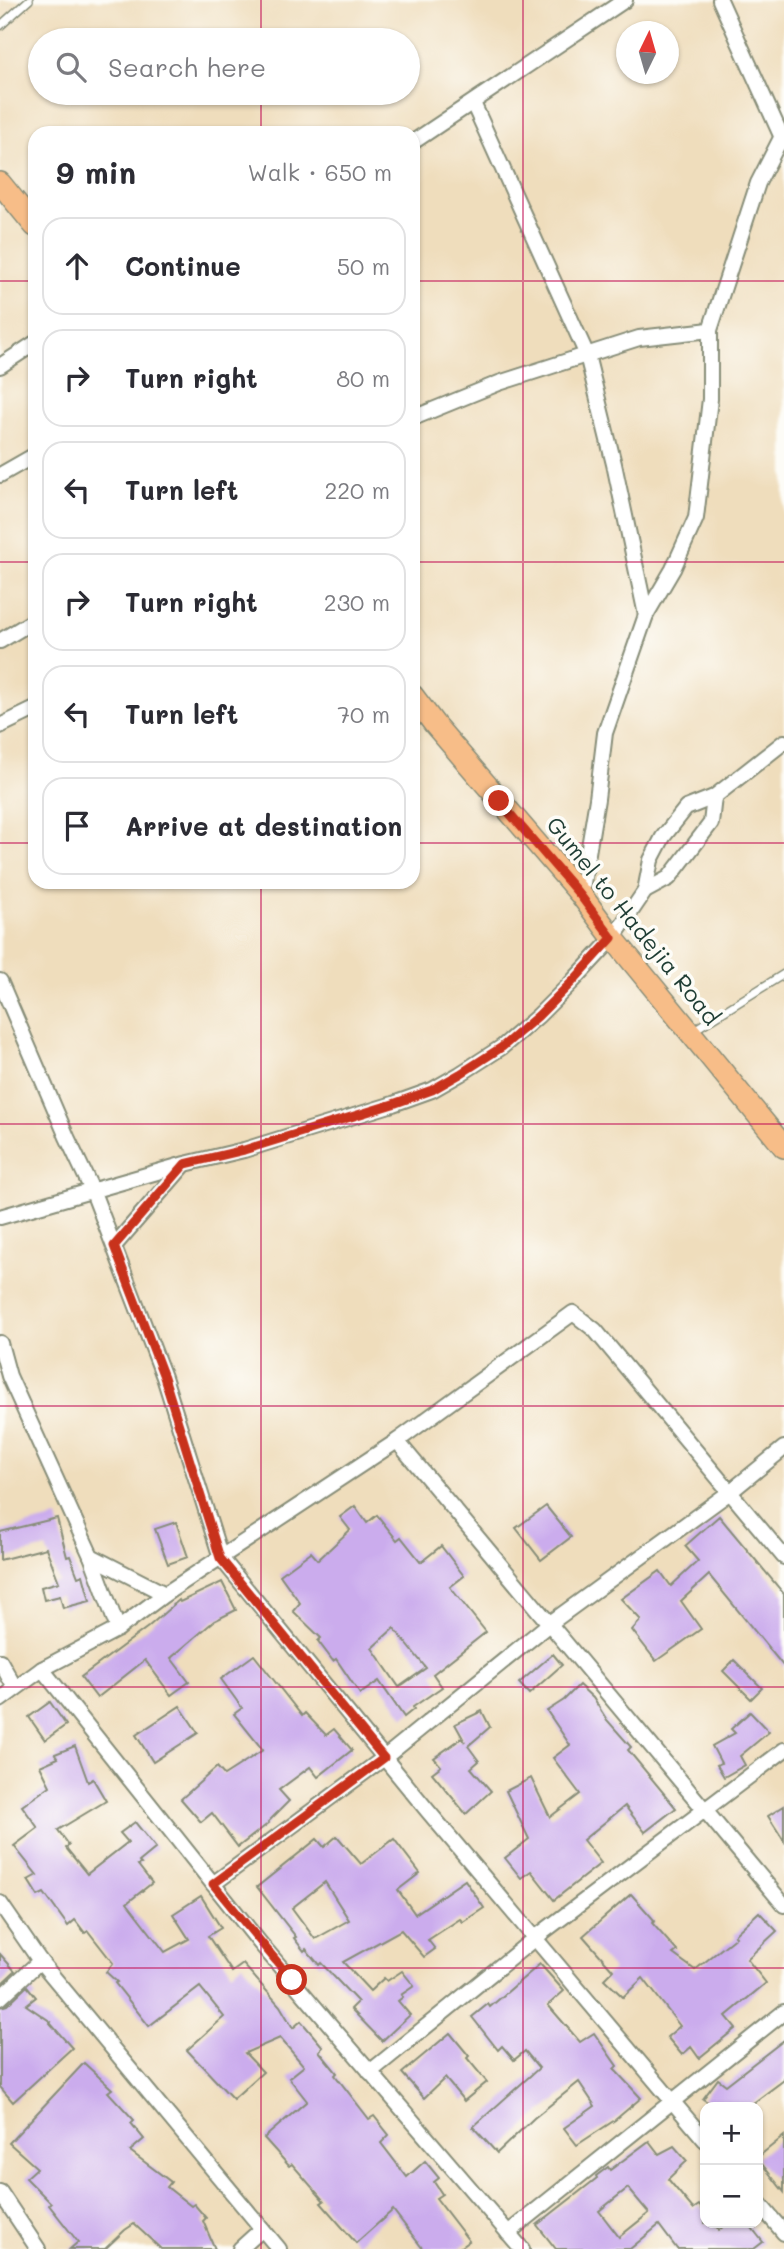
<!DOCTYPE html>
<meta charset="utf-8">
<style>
:root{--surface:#fff;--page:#f7f7f7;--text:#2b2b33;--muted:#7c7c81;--line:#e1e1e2}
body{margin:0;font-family:Mali,sans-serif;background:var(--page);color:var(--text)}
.controls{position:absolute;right:21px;bottom:21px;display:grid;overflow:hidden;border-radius:14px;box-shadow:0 2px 5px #0004}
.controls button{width:63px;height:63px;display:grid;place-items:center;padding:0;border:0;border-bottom:2px solid var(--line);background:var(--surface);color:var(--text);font:35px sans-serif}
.compass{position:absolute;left:616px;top:21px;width:63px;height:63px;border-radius:50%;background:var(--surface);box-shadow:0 2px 5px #0004;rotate:5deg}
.stop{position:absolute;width:21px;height:21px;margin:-16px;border:5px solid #c8321e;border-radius:50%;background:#fff}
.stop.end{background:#c8321e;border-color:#fff;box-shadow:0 2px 7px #0008}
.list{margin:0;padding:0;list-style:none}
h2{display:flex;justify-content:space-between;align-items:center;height:91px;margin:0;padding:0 28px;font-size:30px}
h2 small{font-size:23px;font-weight:400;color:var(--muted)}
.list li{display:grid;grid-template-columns:46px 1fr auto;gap:21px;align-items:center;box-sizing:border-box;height:98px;margin:0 14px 14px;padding:0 14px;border:2px solid var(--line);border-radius:21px}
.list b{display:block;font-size:26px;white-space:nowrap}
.list em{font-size:23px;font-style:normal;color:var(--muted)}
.icon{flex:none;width:38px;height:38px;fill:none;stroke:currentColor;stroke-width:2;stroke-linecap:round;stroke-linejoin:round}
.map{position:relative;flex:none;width:784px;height:2249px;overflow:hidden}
.search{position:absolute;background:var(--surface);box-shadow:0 2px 5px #0004;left:28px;top:28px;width:392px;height:77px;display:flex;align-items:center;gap:18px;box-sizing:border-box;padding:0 24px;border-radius:38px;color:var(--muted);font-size:26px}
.panel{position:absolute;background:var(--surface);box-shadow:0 2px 5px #0004;left:28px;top:126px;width:392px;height:763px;border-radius:21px}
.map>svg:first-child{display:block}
.building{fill:#cbaced;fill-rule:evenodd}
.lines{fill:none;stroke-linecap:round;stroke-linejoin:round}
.lane-casing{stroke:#878d78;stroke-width:10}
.street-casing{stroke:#878d78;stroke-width:18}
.primary-casing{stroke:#878d78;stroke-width:24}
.lane{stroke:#fff;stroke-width:7}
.street{stroke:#fff;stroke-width:14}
.primary{stroke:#f7bd88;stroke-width:21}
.route{stroke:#c8321e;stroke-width:9}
.grid{fill:none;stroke:#c2185b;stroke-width:2;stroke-opacity:0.55}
.labels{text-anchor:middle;stroke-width:7;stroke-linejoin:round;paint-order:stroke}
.street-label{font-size:23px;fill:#1f3d34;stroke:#fdfcf7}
</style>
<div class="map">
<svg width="784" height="2249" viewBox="0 0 784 2249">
<rect width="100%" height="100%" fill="#fdfcf7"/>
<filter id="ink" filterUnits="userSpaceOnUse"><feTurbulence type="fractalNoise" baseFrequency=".0143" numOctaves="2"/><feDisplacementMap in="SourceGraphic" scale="14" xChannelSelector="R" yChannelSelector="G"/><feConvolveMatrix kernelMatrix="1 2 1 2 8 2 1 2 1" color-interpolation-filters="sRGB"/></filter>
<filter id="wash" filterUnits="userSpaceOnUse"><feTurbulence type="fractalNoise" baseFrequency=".00686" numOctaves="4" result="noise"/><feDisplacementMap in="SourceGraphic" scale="28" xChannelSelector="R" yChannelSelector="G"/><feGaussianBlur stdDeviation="1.57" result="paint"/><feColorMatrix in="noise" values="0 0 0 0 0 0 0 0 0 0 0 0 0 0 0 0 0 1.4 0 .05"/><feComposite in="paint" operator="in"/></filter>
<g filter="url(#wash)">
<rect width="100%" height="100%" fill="#efddbc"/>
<g id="blocks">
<g class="building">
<path d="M355,1506L367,1523L377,1515L397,1540L401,1537L421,1562L441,1546L464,1576L450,1587L486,1632L433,1674L442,1687L413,1707L414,1709L404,1717L379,1681L360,1694L336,1659L333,1661L318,1641L321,1638L293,1611L300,1603L280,1575L311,1552L318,1560L350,1530L340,1517ZM394,1628L426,1668L399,1687L372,1648Z"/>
<polygon points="546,1506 571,1537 541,1560 516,1528"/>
<polygon points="719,1516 784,1594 784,1667 709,1575 681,1601 701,1629 656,1661 632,1630 641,1620 621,1599 660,1571 671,1586 698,1561 685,1546"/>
<polygon points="57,1518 67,1557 70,1556 78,1577 83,1575 90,1601 63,1608 60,1596 44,1600 41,1587 59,1582 46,1548 0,1560 0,1532"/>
<polygon points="176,1522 188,1557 168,1564 155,1529"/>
<polygon points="222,1582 236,1610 214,1621 171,1658 189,1682 171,1695 145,1660 97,1698 81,1677 148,1627 179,1600 180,1602"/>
<polygon points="553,1654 562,1665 529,1694 519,1683"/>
<polygon points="254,1655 302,1716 305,1713 326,1735 334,1729 352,1750 318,1777 310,1767 279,1790 289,1801 268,1822 269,1823 238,1847 212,1813 201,1822 181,1799 217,1767 224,1775 263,1750 234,1714 242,1708 221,1679"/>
<polygon points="734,1660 762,1688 751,1699 723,1671"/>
<polygon points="579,1685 593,1698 607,1720 631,1747 628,1750 676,1808 645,1832 625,1806 583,1840 601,1863 554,1900 531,1871 521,1878 505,1858 529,1839 506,1791 531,1778 550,1817 580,1794 553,1758 570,1745 547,1711 564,1700"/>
<polygon points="50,1702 66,1725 45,1740 29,1717"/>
<polygon points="180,1706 198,1733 153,1762 136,1735"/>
<polygon points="482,1711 490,1727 468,1746 479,1761 471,1768 491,1791 466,1814 432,1773 441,1766 434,1758 462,1738 465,1742 455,1724"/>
<polygon points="750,1712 769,1732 740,1756 745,1765 724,1777 717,1765 721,1763 712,1746 735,1733 731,1729"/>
<polygon points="75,1746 88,1782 93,1779 106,1801 58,1830 69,1845 66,1848 87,1874 128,1842 120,1833 135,1822 156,1848 139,1862 141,1864 138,1865 152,1883 127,1903 165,1952 189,1939 173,1914 201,1896 221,1928 208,1936 232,1972 243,1964 280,2006 293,2028 301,2021 323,2047 319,2051 337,2073 335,2075 369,2119 374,2116 389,2135 381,2143 407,2177 425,2161 439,2178 434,2182 442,2194 436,2198 469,2241 458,2249 423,2249 393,2210 356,2243 321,2203 324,2201 292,2164 289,2166 264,2138 307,2101 289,2078 304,2066 280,2038 245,2053 263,2072 233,2099 187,2050 224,2017 200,1987 149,2026 115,1983 117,1982 106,1972 113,1963 88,1931 85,1933 75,1920 68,1926 44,1893 38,1896 28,1880 37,1875 14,1846 38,1828 22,1806 50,1786 40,1766 58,1758 55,1754"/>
<polygon points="784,1806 784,1841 768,1816"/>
<path d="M337,1836L361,1864L394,1839L420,1873L398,1890L415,1914L465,1880L484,1908L463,1922L460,1919L428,1940L435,1949L424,1957L401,1930L343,1962L370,1991L384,1978L387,1981L402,1971L414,1986L401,1995L403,1997L398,2001L410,2015L382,2041L351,2009L358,2002L321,1963L319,1965L306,1949L304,1951L294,1938L296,1937L257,1887L317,1839L324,1847ZM325,1882L349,1920L315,1939L292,1908Z"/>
<polygon points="631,1894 655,1921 652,1923 677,1951 673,1954 695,1970 736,1937 734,1935 759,1912 777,1931 747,1959 766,1983 726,2016 736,2028 699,2058 691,2047 682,2055 667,2037 680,2026 643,1978 623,1997 604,1979 613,1970 583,1936"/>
<polygon points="0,1954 15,1971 0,1985"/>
<polygon points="540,1964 564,1991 548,2005 580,2042 594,2033 617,2066 614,2069 641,2098 615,2120 577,2145 564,2128 595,2106 579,2082 534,2118 497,2153 473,2127 539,2068 525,2051 514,2060 502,2046 498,2050 472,2017 488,2004 490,2007"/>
<polygon points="27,1986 36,1997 26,2005 51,2022 50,2023 72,2048 13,2102 0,2087 0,2007 7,2005"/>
<polygon points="450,2033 469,2056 467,2058 487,2082 464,2101 445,2078 424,2098 402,2073"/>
<polygon points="784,2040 784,2080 748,2107 715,2107 703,2099 718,2079 726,2085"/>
<polygon points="84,2063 112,2089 108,2092 134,2120 131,2123 144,2139 130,2151 171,2182 167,2187 191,2206 194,2204 206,2218 203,2221 215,2249 161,2249 134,2224 125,2230 105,2249 70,2249 78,2242 49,2205 51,2203 26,2178 37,2168 9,2143"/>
<polygon points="784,2136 784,2192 758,2159 758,2157"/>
<path d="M649,2141L659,2154L674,2146L687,2161L668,2179L693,2209L699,2205L705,2213V2223H713L719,2230L728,2223H748L763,2242L754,2249H677L659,2225L630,2249H556L537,2225L597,2178L596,2176L608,2167L610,2170ZM628,2188L649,2213L619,2237L599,2211Z"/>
</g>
</g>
</g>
<g filter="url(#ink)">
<use href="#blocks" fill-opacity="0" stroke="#878d78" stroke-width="2"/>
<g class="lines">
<defs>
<g id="lane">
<polyline points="0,26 29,0"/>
<polyline points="694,1030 784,974"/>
</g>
<g id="street">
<polyline points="720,0 784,142"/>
<polyline points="473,103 587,355 614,464 646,615"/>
<polyline points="413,142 625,0"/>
<polyline points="0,366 35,343"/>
<polyline points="413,418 499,383 639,338 710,330"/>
<polyline points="0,475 35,455"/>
<polyline points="0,641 35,620"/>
<polyline points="0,726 35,709"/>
<polyline points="645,891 651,860 663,837 686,808 714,797 784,742"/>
<polyline points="581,895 597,799 605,733 646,615 673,569 696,518 710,399 710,330 758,183 782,136"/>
<polyline points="0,981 67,1137 93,1192 164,1377 221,1558 427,1810 705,2140"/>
<polyline points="0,1217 185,1164 244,1150 393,1104 432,1090 460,1074 502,1047 538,1016 573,981 613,938 645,891 669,878 711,823 714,797"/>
<polyline points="114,1246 184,1165"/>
<polyline points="0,1343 9,1376 91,1556 118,1629"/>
<polyline points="397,1441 784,1905"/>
<polyline points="91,1556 165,1594"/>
<polyline points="0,1661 15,1688"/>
<polyline points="42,1669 260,1943 522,2249"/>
<polyline points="0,1700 42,1669 118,1629 165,1594 397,1441 573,1313 595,1330 784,1557"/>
<polyline points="213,1884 384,1758 549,1624 730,1492 784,1448"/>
<polyline points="0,1903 40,1961 279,2249"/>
<polyline points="0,1998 40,1961"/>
<polyline points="370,2072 535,1938 784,1750"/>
<polyline points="0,2192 38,2249"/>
<polyline points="758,2202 784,2233"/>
<polyline points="508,2233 784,2012"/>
<polyline points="240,2249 262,2229"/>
</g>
<g id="primary">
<polyline points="0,183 35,226"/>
<polyline points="413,696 435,725 581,895 613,938 784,1147"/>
</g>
</defs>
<use href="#lane" class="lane-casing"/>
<use href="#street" class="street-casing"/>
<use href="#primary" class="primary-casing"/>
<use href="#lane" class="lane"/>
<use href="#street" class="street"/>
<use href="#primary" class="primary"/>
</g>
</g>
<g class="lines" filter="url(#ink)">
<polyline class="route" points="292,1980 213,1884 384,1758 220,1558 164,1377 114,1246 185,1164 244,1150 393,1104 432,1090 460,1074 502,1047 538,1016 573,981 612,938 580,895 499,801"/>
</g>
<path class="grid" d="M261,0V40M523,0V2249M261,93V133M0,281H35M413,281H784M0,562H35M413,562H784M0,843H35M413,843H784M261,882V2249M0,1124H784M0,1406H784M0,1687H784M0,1968H784"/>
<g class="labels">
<g class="street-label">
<text transform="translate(633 921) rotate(51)" y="8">Gumel to Hadejia Road</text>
</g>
</g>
</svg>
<div class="controls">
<button>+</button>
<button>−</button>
</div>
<svg class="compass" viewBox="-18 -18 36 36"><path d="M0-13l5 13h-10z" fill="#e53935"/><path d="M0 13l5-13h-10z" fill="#7c7c81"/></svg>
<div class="stop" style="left:292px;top:1980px"></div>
<div class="stop end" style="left:499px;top:801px"></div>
<div class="search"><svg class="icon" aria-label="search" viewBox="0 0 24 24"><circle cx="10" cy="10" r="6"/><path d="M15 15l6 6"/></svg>Search here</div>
<section class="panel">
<h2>9 min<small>Walk · 650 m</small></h2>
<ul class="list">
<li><svg class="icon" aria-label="ahead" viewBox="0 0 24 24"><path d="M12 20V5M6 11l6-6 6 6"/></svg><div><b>Continue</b></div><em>50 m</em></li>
<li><svg class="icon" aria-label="right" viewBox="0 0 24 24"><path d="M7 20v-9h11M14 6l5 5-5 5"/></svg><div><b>Turn right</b></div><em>80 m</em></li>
<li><svg class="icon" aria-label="left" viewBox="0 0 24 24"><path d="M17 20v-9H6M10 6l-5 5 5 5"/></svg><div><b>Turn left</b></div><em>220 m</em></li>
<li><svg class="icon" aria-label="right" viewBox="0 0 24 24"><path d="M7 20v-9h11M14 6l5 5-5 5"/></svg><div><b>Turn right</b></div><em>230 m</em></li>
<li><svg class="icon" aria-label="left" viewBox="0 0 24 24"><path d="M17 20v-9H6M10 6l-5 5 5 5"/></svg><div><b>Turn left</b></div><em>70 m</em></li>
<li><svg class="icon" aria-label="arrive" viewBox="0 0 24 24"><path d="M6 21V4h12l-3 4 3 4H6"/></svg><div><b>Arrive at destination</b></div></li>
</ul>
</section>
</div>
